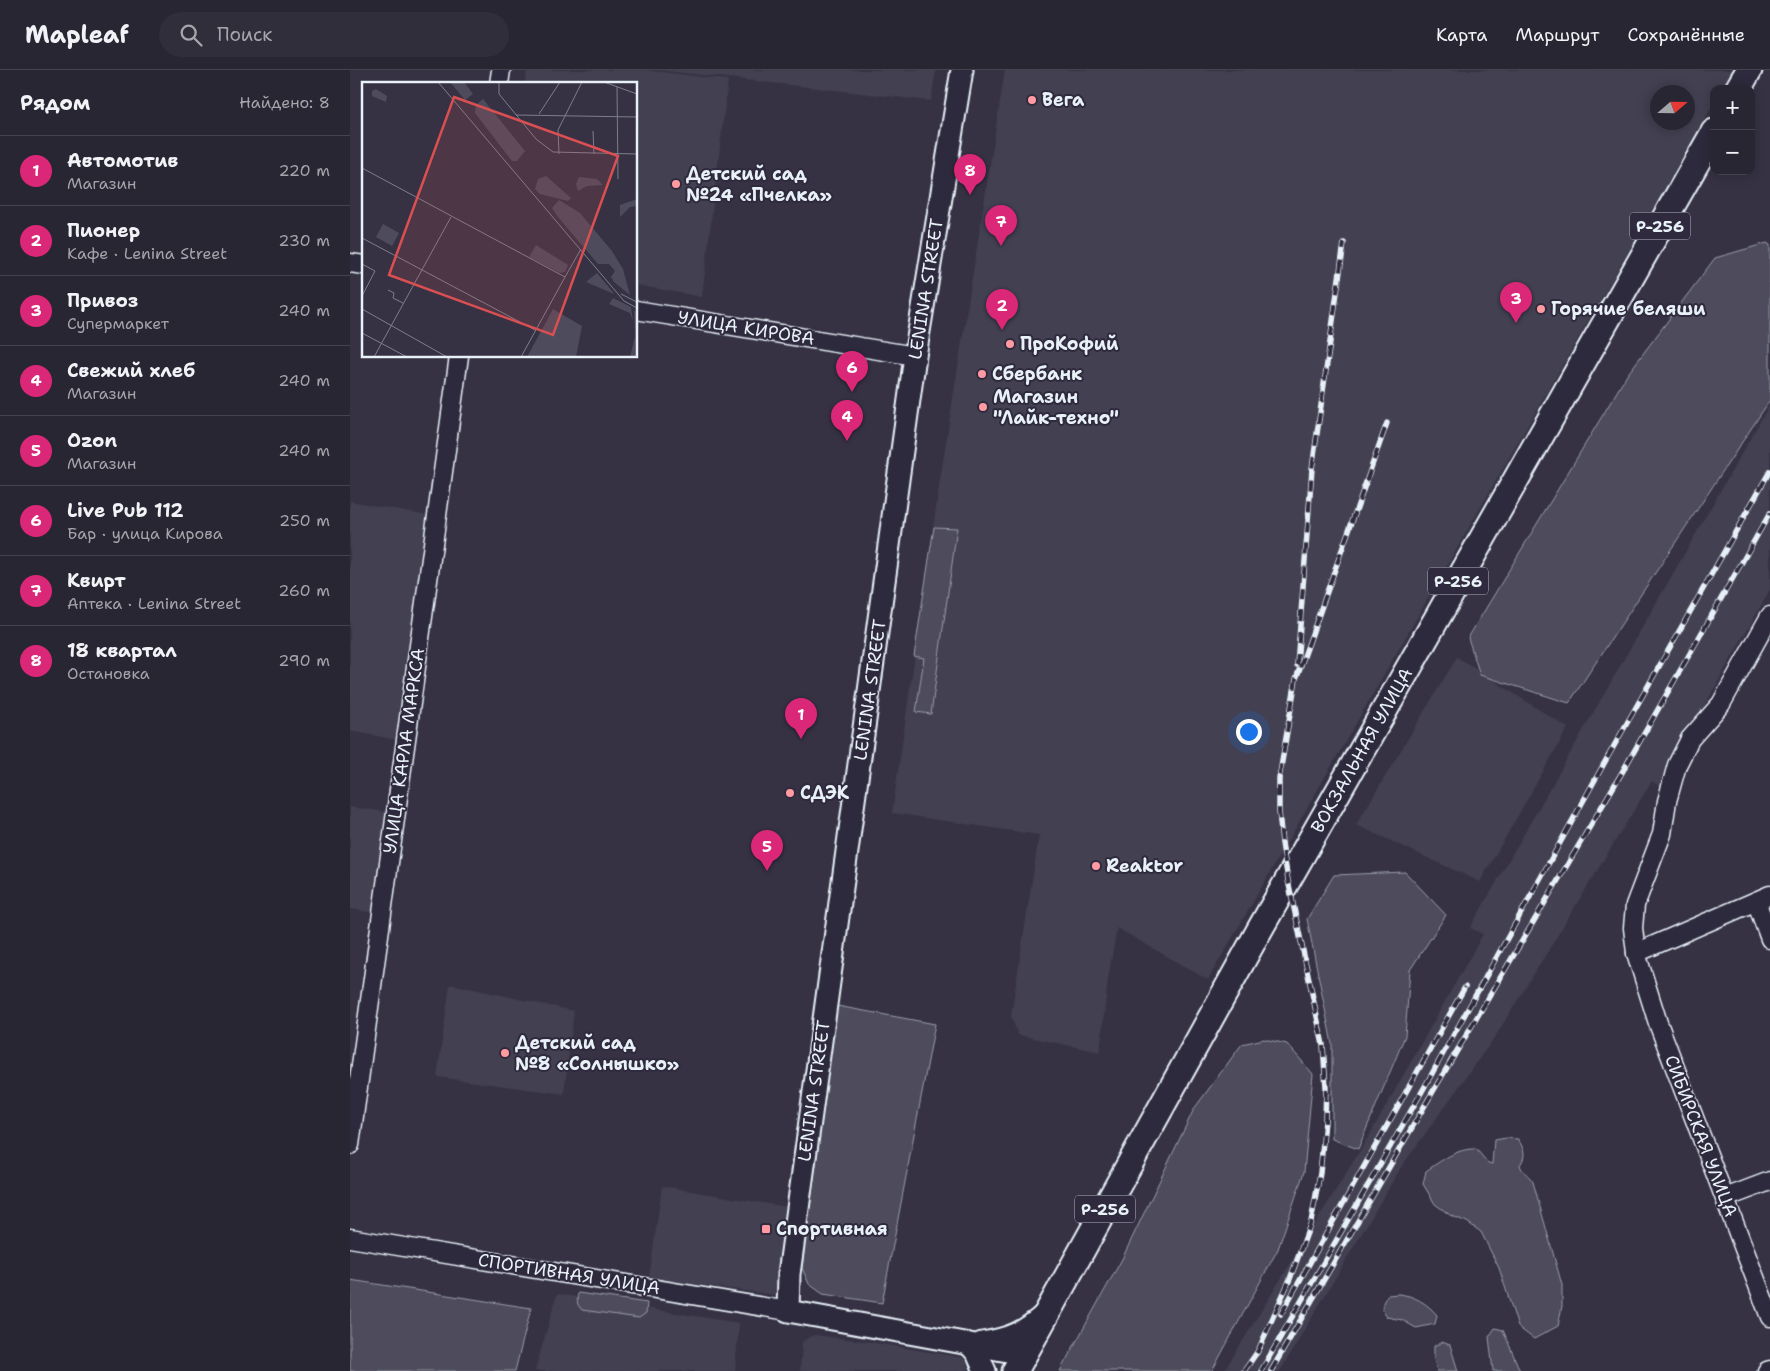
<!DOCTYPE html>
<html lang="ru">
<meta charset="utf-8">
<style>
:root{--surface:#282633;--page:#302e3b;--text:#f1f3f6;--muted:#a5a5ac;--line:#44434e;--accent:#db2777}
body{margin:0;font-family:"Shantell Sans",sans-serif;background:var(--page);color:var(--text)}
.controls{position:absolute;right:15px;top:15px;display:grid;overflow:hidden;border-radius:10px;box-shadow:0 2px 12px #0003}
.controls button{width:45px;height:45px;display:grid;place-items:center;padding:0;border:0;border-bottom:1px solid var(--line);background:var(--surface);color:var(--text);font:25px sans-serif}
.compass{position:absolute;left:1300px;top:15px;width:45px;height:45px;border-radius:50%;background:var(--surface);box-shadow:0 2px 12px #0003;rotate:70deg}
.you{position:absolute;left:898px;top:661px;width:18px;height:18px;margin:-12px;border:4px solid #fff;border-radius:50%;background:#1a73e8;box-shadow:0 0 0 8px #1a73e833}
.badge{display:grid;place-items:center;width:32px;height:32px;border-radius:50%;background:var(--accent);color:#fff;font-size:16px;font-weight:700}
.pin{position:absolute;translate:-50% -41px;filter:drop-shadow(0 1px 2px #0008)}
.pin::after{content:'';position:absolute;top:26px;width:18px;height:15px;background:inherit;clip-path:polygon(0 0,100% 0,50% 100%)}
.list{margin:0;padding:0;list-style:none}
h2{display:flex;justify-content:space-between;align-items:center;height:65px;margin:0;padding:0 20px;font-size:21px}
h2 small{font-size:16px;font-weight:400;color:var(--muted)}
.list li{display:grid;grid-template-columns:32px 1fr auto;gap:15px;align-items:center;box-sizing:border-box;height:70px;padding:0 20px;border-top:1px solid var(--line)}
.list b{display:block;font-size:19px;white-space:nowrap}
.list p{margin:0;font-size:16px;white-space:nowrap;color:var(--muted)}
.list em{font-size:16px;font-style:normal;color:var(--muted)}
.icon{flex:none;width:28px;height:28px;fill:none;stroke:currentColor;stroke-width:2;stroke-linecap:round;stroke-linejoin:round}
.map{position:relative;flex:none;width:1420px;height:1301px;overflow:hidden}
header{display:flex;align-items:center;gap:30px;box-sizing:border-box;height:70px;padding:0 25px;background:var(--surface);border-bottom:1px solid var(--line)}
header strong{font-size:24px}
nav{display:flex;gap:28px;margin-inline-start:auto;font-size:18px}
.search{width:350px;height:45px;background:var(--page);display:flex;align-items:center;gap:12px;box-sizing:border-box;padding:0 18px;border-radius:28px;color:var(--muted);font-size:19px}
main{display:flex}
aside{flex:1;background:var(--surface)}
.map>svg:first-child{display:block}
.built{fill:#433f51;fill-rule:evenodd}
.green{fill:#4d4b5c;stroke:#9a9eaa}
.lines{fill:none;stroke-linecap:round;stroke-linejoin:round}
.minor-casing{stroke:#e8f1f8;stroke-width:21}
.major-casing{stroke:#e8f1f8;stroke-width:25}
.highway-casing{stroke:#e8f1f8;stroke-width:29}
.minor{stroke:#2f2a3d;stroke-width:18}
.major{stroke:#2f2a3d;stroke-width:21}
.highway{stroke:#2f2a3d;stroke-width:25}
.rail-casing{stroke:#e8f1f8;stroke-width:5.5}
.rail{stroke:#2f2a3d;stroke-width:4;stroke-dasharray:11;stroke-linecap:butt}
.poi-dot{fill:#ff9aa2;stroke:#2f2a3d;stroke-width:2}
.labels{text-anchor:middle;stroke-width:4;stroke-linejoin:round;paint-order:stroke}
.shield{fill:#2f2a3d;stroke:#b0b5c0;stroke-width:1}
.shield-label{font-size:16px;font-weight:bold;fill:#e8f1f8}
.poi-label{font-size:18px;font-weight:bold;fill:#e8f1f8;stroke:#2f2a3d;text-anchor:start}
.street-label{font-size:18px;fill:#e8f1f8;stroke:#2f2a3d}
.inset-road{fill:none;stroke:#7d7e8c;stroke-width:1}
.view{fill:#da5052;fill-opacity:0.15;stroke:#da5052;stroke-width:2.5}
.inset-edge{fill:none;stroke:#e8f1f8;stroke-width:2.5}
</style>
<header>
<strong>Mapleaf</strong>
<div class="search"><svg class="icon" aria-label="search" viewBox="0 0 24 24"><circle cx="10" cy="10" r="6"/><path d="M15 15l6 6"/></svg>Поиск</div>
<nav><a>Карта</a><a>Маршрут</a><a>Сохранённые</a></nav>
</header>
<main>
<aside>
<h2>Рядом<small>Найдено: 8</small></h2>
<ul class="list">
<li><span class="badge">1</span><div><b>Автомотив</b><p>Магазин</p></div><em>220 m</em></li>
<li><span class="badge">2</span><div><b>Пионер</b><p>Кафе · Lenina Street</p></div><em>230 m</em></li>
<li><span class="badge">3</span><div><b>Привоз</b><p>Супермаркет</p></div><em>240 m</em></li>
<li><span class="badge">4</span><div><b>Свежий хлеб</b><p>Магазин</p></div><em>240 m</em></li>
<li><span class="badge">5</span><div><b>Ozon</b><p>Магазин</p></div><em>240 m</em></li>
<li><span class="badge">6</span><div><b>Live Pub 112</b><p>Бар · улица Кирова</p></div><em>250 m</em></li>
<li><span class="badge">7</span><div><b>Квирт</b><p>Аптека · Lenina Street</p></div><em>260 m</em></li>
<li><span class="badge">8</span><div><b>18 квартал</b><p>Остановка</p></div><em>290 m</em></li>
</ul>
</aside>
<div class="map">
<svg width="1420" height="1301" viewBox="0 0 1420 1301">
<rect width="100%" height="100%" fill="#363244"/>
<filter id="ink" filterUnits="userSpaceOnUse"><feTurbulence type="fractalNoise" baseFrequency=".02" numOctaves="2"/><feDisplacementMap in="SourceGraphic" scale="10" xChannelSelector="R" yChannelSelector="G"/><feConvolveMatrix kernelMatrix="1 2 1 2 8 2 1 2 1" color-interpolation-filters="sRGB"/></filter>
<g filter="url(#ink)">
<g class="built">
<polygon points="177,0 295,0 378,10 352,227 286,215 286,14 175,14"/>
<polygon points="307,0 586,0 581,31"/>
<path d="M655,0H1383L1372,19H1364V33L858,910L767,858L758,909L750,982L668,965L661,946L689,765L542,743L590,410ZM1308,22H1338V52H1308Z"/>
<polygon points="1420,334 1420,520 1309,716 1302,711 1147,964 1052,1096 930,1301 874,1301 1019,1066 1133,864 1120,858"/>
<polygon points="0,431 78,445 48,670 0,661"/>
<polygon points="1107,587 1218,658 1130,812 1006,755"/>
<polygon points="0,737 38,742 25,843 0,839"/>
<polygon points="100,914 224,941 214,1024 87,1007"/>
<polygon points="312,1116 437,1137 425,1225 299,1208"/>
<polygon points="207,1224 389,1253 385,1301 185,1301"/>
<polygon points="465,1265 520,1272 615,1288 619,1301 450,1301 452,1272 459,1267"/>
</g>
<g class="green">
<polygon points="1417,173 1420,175 1420,330 1219,633 1130,605 1118,568 1277,305 1365,188"/>
<polygon points="584,457 607,458 581,644 566,642 574,588 564,586"/>
<polygon points="1055,802 1096,845 1060,900 1055,966 1008,1079 982,1069 982,974 957,849 984,805"/>
<polygon points="487,936 585,954 532,1233 473,1224 459,1214 452,1198"/>
<polygon points="914,969 937,974 963,1004 954,1102 928,1179 862,1301 710,1301 772,1189 844,1039 892,974"/>
<path d="M1157,1068L1168,1069C1174,1080 1177,1084 1170,1095C1172,1102 1179,1105 1183,1112L1212,1215V1236L1208,1256L1184,1269L1168,1257L1149,1198L1131,1162L1117,1152L1100,1145L1085,1134L1073,1114L1076,1101C1091,1091 1107,1078 1126,1079L1138,1093L1142,1094L1144,1070Z"/>
<polygon points="0,1210 181,1238 165,1301 0,1301"/>
<path d="M228,1223L297,1233L296,1243L289,1248L232,1240C226,1234 227,1230 228,1223Z"/>
<path d="M1048,1224C1063,1225 1077,1233 1087,1245L1085,1254L1066,1258L1052,1250L1037,1247C1030,1238 1031,1234 1038,1225Z"/>
<polygon points="1145,1258 1153,1260 1170,1301 1143,1301 1139,1267"/>
<polygon points="1092,1272 1100,1275 1108,1301 1087,1301 1084,1289 1084,1276"/>
</g>
<g class="lines">
<defs>
<g id="minor">
<polyline points="149,14 151,0"/>
<polyline points="0,193 14,195"/>
<polyline points="286,240 565,286"/>
<polyline points="1420,546 1371,634 1340,669 1327,695 1317,731 1312,764 1285,835 1283,858 1286,883 1308,953 1420,1247"/>
<polyline points="1406,831 1420,869"/>
<polyline points="1286,883 1420,825"/>
<polyline points="0,1075 109,286"/>
<polyline points="1375,1128 1420,1111"/>
<polyline points="0,1168 438,1241"/>
<polyline points="1417,1301 1420,1300"/>
</g>
<g id="major">
<polyline points="612,0 565,286 439,1204 438,1241 674,1284"/>
<path d="M632,1273C660,1269 675,1262 696,1243"/>
<polyline points="619,1274 627,1283 635,1301"/>
</g>
<g id="highway">
<polyline points="1388,19 1399,0"/>
<path id="s1" d="M665,1301L910,859L1364,62"/>
</g>
</defs>
<use href="#minor" class="minor-casing"/>
<use href="#major" class="major-casing"/>
<use href="#highway" class="highway-casing"/>
<use href="#minor" class="minor"/>
<use href="#major" class="major"/>
<use href="#highway" class="highway"/>
<defs>
<g id="rail">
<polyline points="947,595 962,399 994,173"/>
<polyline points="931,1244 1115,917"/>
<polyline points="907,1283 940,1209 961,1152 970,1103 975,1051 976,1017 973,975 938,810 932,773 929,741 929,709 946,609 1037,353"/>
<polyline points="894,1301 910,1278"/>
<polyline points="911,1301 1074,1018 1256,690 1420,401"/>
<polyline points="921,1301 1082,1023 1274,699 1420,443"/>
</g>
</defs>
<use href="#rail" class="rail-casing"/>
<use href="#rail" class="rail"/>
</g>
</g>
<g class="poi-dot">
<circle cx="682" cy="30" r="5"/>
<circle cx="326" cy="114" r="5"/>
<circle cx="1191" cy="239" r="5"/>
<circle cx="660" cy="274" r="5"/>
<circle cx="632" cy="304" r="5"/>
<circle cx="633" cy="337" r="5"/>
<circle cx="440" cy="723" r="5"/>
<circle cx="746" cy="796" r="5"/>
<circle cx="155" cy="983" r="5"/>
<rect x="411" y="1154" width="10" height="10" rx="2.5"/>
</g>
<g class="labels">
<g class="shield">
<rect x="1280" y="142.5" width="60" height="27" rx="4"/>
<rect x="1078" y="497.5" width="60" height="27" rx="4"/>
<rect x="725" y="1125.5" width="60" height="27" rx="4"/>
</g>
<g class="shield-label">
<text x="1310" y="162">Р-256</text>
<text x="1108" y="517">Р-256</text>
<text x="755" y="1145">Р-256</text>
</g>
<g class="poi-label">
<text x="692" y="36">Вега</text>
<text x="336" y="110">Детский сад<tspan x="336" dy="21">№24 «Пчелка»</tspan></text>
<text x="1201" y="245">Горячие беляши</text>
<text x="670" y="280">ПроКофий</text>
<text x="642" y="310">Сбербанк</text>
<text x="643" y="333">Магазин<tspan x="643" dy="21">"Лайк-техно"</tspan></text>
<text x="450" y="729">СДЭК</text>
<text x="756" y="802">Reaktor</text>
<text x="165" y="979">Детский сад<tspan x="165" dy="21">№8 «Солнышко»</tspan></text>
<text x="426" y="1165">Спортивная</text>
</g>
<g class="street-label">
<text transform="translate(576 219) rotate(-81)" y="6">LENINA STREET</text>
<text transform="translate(396 258) rotate(9)" y="6">УЛИЦА КИРОВА</text>
<text transform="translate(520 620) rotate(-82)" y="6">LENINA STREET</text>
<text dy="6" stroke="none"><textPath href="#s1" startOffset="711">ВОКЗАЛЬНАЯ УЛИЦА</textPath></text>
<text transform="translate(54 681) rotate(-82)" y="6">УЛИЦА КАРЛА МАРКСА</text>
<text transform="translate(464 1021) rotate(-82)" y="6">LENINA STREET</text>
<text transform="translate(1351 1066) rotate(69)" y="6">СИБИРСКАЯ УЛИЦА</text>
<text transform="translate(219 1204) rotate(9)" y="6">СПОРТИВНАЯ УЛИЦА</text>
</g>
</g>
<g transform="translate(12 12)">
<rect width="275" height="275" fill="#363244"/>
<path d="M88,0H102L111,12L103,18ZM14,7L25,14L24,20L10,14V9ZM121,17L163,69L155,79H150L113,31L114,23ZM184,94L209,116L206,119L178,112L173,107L176,97ZM217,95L235,97L241,103L225,104L216,109L214,102ZM275,117V124L268,125L258,135V123ZM197,118L218,131L250,169L261,187L268,213L252,200L249,195L253,189L247,182H236L196,135L190,126ZM21,142L37,151L30,164L14,155ZM174,163L206,183L203,190L198,191L167,175ZM235,191L250,209L252,212L224,200ZM251,216L269,225L271,239L268,231L247,222ZM191,227L220,244L214,275H165ZM272,229H275V269L274,275H268L273,254Z" fill="#4d4b5c"/>
<path class="inset-road" d="M76,0L262,219L275,226M137,0V12L174,57L191,70L275,72M242,0L275,12M255,5L256,97M177,32L198,0M154,33L275,35M231,49L232,72M197,72L196,48L220,0M0,86L203,195L219,167M0,156L173,248M0,182L13,189L0,214M26,208L32,211L31,216L41,221M259,212L275,220M0,227L85,275M0,251L45,275M12,275L89,135M159,275L203,195"/>
<path class="view" d="M92,15L256,74L191,253L27,193Z"/>
<rect width="275" height="275" class="inset-edge"/>
</g>
</svg>
<div class="controls">
<button>+</button>
<button>−</button>
</div>
<svg class="compass" viewBox="-18 -18 36 36"><path d="M0-13l5 13h-10z" fill="#e53935"/><path d="M0 13l5-13h-10z" fill="#a5a5ac"/></svg>
<div class="you"></div>
<div class="pin badge" style="left:451px;top:669px">1</div>
<div class="pin badge" style="left:652px;top:260px">2</div>
<div class="pin badge" style="left:1166px;top:253px">3</div>
<div class="pin badge" style="left:497px;top:371px">4</div>
<div class="pin badge" style="left:417px;top:801px">5</div>
<div class="pin badge" style="left:502px;top:322px">6</div>
<div class="pin badge" style="left:651px;top:176px">7</div>
<div class="pin badge" style="left:620px;top:125px">8</div>
</div>
</main>
